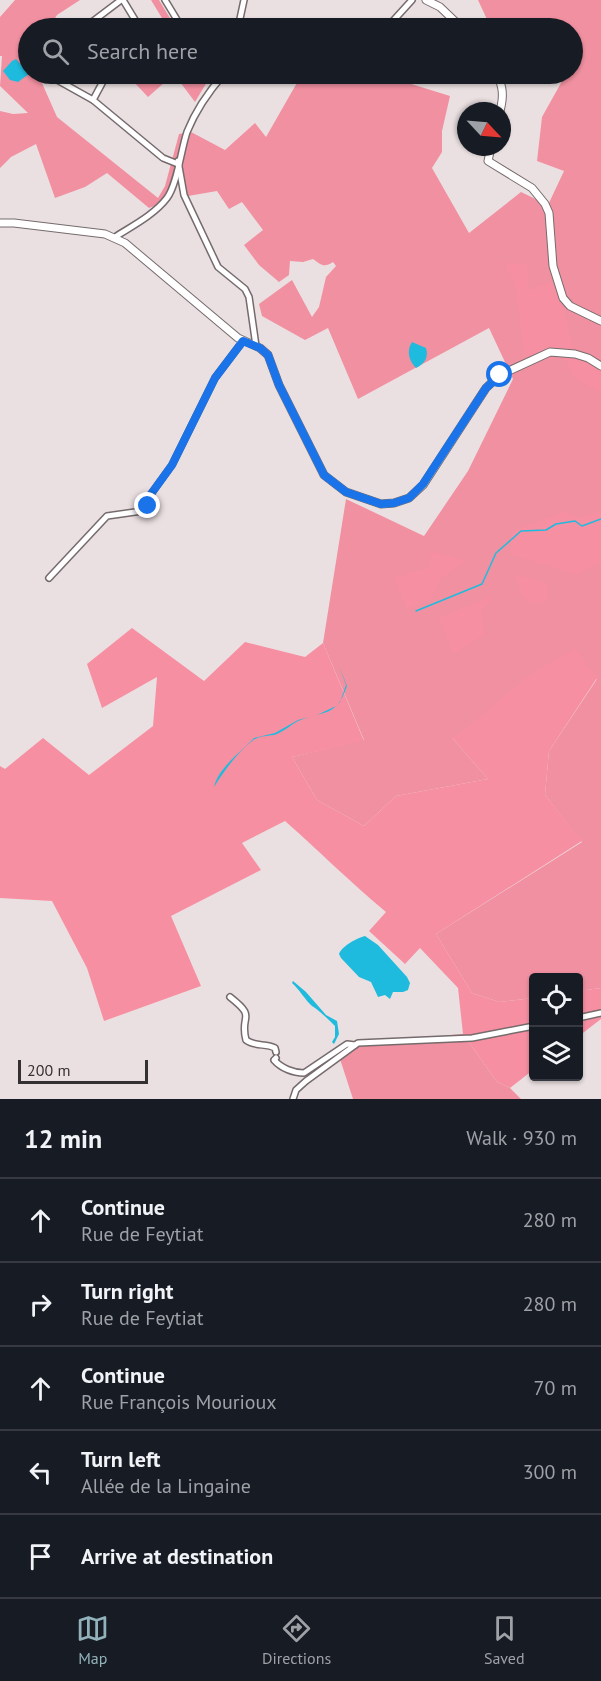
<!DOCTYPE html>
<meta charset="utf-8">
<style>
:root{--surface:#171b24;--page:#242831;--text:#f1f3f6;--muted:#9ea1a6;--line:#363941;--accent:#92b2bb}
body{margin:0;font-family:"PT Sans",sans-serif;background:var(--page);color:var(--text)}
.controls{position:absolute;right:18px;bottom:18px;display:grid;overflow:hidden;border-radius:6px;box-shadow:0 2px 4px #0004}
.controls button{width:54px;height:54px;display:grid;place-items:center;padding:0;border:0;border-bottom:2px solid var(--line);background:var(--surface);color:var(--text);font:30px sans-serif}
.compass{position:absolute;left:457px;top:102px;width:54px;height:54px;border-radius:50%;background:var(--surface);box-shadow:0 2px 4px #0004;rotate:116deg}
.scale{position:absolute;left:18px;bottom:15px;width:130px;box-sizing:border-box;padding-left:6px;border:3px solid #353031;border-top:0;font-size:16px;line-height:21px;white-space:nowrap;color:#353031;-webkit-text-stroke:4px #ebe0e1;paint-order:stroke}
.stop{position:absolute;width:18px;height:18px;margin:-14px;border:4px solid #1a73e8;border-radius:50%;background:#fff}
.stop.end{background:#1a73e8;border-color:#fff;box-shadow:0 2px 6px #0008}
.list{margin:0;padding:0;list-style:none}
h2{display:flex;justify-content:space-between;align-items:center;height:78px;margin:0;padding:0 24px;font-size:26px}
h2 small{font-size:20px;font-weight:400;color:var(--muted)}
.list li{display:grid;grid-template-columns:39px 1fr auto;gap:18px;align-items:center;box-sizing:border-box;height:84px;padding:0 24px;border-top:2px solid var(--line)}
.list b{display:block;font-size:22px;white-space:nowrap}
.list p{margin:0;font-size:20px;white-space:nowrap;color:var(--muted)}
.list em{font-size:20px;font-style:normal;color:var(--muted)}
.icon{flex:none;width:33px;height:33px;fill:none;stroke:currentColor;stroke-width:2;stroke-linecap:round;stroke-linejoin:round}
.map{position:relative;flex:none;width:601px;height:1099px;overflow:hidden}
.search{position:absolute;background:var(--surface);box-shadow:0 2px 4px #0004;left:18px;right:18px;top:18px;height:66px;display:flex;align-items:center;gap:15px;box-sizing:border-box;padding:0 21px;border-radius:33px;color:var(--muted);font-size:22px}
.sheet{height:498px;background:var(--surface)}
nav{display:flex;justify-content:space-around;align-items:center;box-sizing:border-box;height:84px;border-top:2px solid var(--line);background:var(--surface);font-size:16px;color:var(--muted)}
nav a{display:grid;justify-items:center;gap:3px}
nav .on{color:var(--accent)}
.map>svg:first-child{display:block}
.green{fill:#f190a1}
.forest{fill:#f78fa2}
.water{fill:#1fbbde}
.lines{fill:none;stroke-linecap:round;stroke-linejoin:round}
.stream{stroke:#1fbbde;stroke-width:1.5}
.minor-casing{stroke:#756b6c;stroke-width:8}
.tertiary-casing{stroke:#756b6c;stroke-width:9}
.minor{stroke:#fff;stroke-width:5}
.tertiary{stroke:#fff;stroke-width:7}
.route{stroke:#1a73e8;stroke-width:8}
</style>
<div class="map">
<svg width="601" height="1099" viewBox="0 0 601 1099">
<rect width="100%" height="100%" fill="#ebe0e1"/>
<g class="green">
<path d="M15,0H80L57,15L49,28H28V74H38L57,117L158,198L165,186L179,134L191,132L225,150L255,123L266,137L302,74H379L450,96L442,131V152L432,168L469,233L521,192L548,205L564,171L537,161L542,117L566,74H572L573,61L576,55L573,54L572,28H491L478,0H601V988L579,991L578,978H534L533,998L499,1002L472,993L436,934L582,842L545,795L549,751L597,679L453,739L488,779L396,796L364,826L317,800L292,757L364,740L323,643L346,499L424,536L468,471L513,379L489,328L358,399L328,328L305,340L262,316L259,304L292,280L312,317L319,307L326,277L336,266L333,262C324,268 321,265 313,259L303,262L290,261L289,275L279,282L259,265L244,245L263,230L242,202L229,209L217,191L188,196L179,177L157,205L149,208L107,173L85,187L55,198L36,144L11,157L0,168V111L13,114L28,113L0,86L2,56H0V17Z"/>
<polygon points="151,0 159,0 176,28 168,28"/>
<polygon points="137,74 202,74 207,82 195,102 174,74 148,97 131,79"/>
<polygon points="463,1034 497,1082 510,1088 521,1099 353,1099 339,1056 358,1043"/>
</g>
<g class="forest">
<polygon points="504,263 526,264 529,291 551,281 562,305 574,351 601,358 601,393 574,377 564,356 524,356 517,291"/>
<polygon points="564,512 580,518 601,512 601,562 576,575 511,554 511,532"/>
<polygon points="435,552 465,561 442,577 431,598 407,609 394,578 430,567 429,557"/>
<path d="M515,575L546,582L548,595L543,603C524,607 519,590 515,575Z"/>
<polygon points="493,595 481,612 484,634 454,654 439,619"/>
<path d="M132,628L204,681L245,642L305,657L323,643L364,741L292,757L317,800L364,826L396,796L488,779L453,739L531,674L575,649L597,678L549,751L545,795L582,841L436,934L472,993L499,1002L533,998V1070L510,1088L497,1082L463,1034L458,988L420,948L405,964L369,931L386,912C351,883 319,851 285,821L242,843L261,870L171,916L201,986L104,1021L87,968L52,901L0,898V766L5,769L43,738L89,775L153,726L157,677L102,708L87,664Z"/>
<polygon points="601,988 601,1019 579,1036 578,991"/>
</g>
<g class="water">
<polygon points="16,59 29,74 18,82 10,80 3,71 12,61"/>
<path d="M412,342L426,348C429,358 424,364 416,368C409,361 406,351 412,342Z"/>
<path d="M339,666L347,686C336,718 324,710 298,721C290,725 284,732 274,735C267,736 258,736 252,741C237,753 224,771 214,787C218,768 241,752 254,738L275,733L298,720L317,715L336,706L340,702L346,685Z"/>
<path d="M365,936L378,945L407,977L410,983L408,990L403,992H393L390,999L385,995L378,997L371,982L359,977L341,958L339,954C342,946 357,938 365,936Z"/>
<path d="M293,981L306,992L326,1015L337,1021L339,1034L334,1044L332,1042L335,1037V1026C328,1019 320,1011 312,1006C306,1001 299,989 292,983Z"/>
</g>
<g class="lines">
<polyline class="stream" points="416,611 482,584 496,553 521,531 546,530 556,524 575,521 582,526 601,519"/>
<defs>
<g id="minor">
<polyline points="123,0 140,28"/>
<polyline points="165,0 182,28"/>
<polyline points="84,28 121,0"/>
<polyline points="238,28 244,0"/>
<polyline points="395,28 392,22 412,0"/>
<polyline points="61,74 59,81 93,100 163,158 178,164"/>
<polyline points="209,74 215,83"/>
<polyline points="93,100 107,74"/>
<polyline points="178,161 184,195 218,267 245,289 249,297 256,346"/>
<path d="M115,237C132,226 154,215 167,198C177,185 181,150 187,132C195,112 210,90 224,74"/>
<polyline points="49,578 107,516 142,511 148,506 151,494 172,465 215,378 243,341"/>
<path d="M230,997C258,1019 239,1014 246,1040C255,1047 266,1043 275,1048L276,1052"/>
<polyline points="578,1018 601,1013"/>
<path d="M276,1058L274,1060C281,1068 293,1073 304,1073L347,1044L355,1045"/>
<polyline points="293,1099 296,1090 306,1081 358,1043 472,1038 534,1026"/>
</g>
<g id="tertiary">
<polyline points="426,0 440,7 462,28"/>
<path d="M497,74C503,87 504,96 500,111"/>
<polyline points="491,147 488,161 532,188 545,204 549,213 553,266 563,298 570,306 601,321"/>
<polyline points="0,223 14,223 105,234 125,243 238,338 260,348 268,355 279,385 324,475 346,492 381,504 394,503 409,498 423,485 486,388 500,375 550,352 575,354 588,358 601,366"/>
</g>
</defs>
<use href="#minor" class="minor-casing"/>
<use href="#tertiary" class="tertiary-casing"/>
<use href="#minor" class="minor"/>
<use href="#tertiary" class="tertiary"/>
</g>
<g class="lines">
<polyline class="route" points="148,506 151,494 172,465 215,378 243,341 260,348 268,355 279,385 324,475 346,492 381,504 394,503 409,498 423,484 486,388 500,375"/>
</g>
</svg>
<div class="controls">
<button><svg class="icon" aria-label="locate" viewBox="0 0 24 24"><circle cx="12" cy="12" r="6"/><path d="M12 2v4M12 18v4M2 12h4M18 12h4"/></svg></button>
<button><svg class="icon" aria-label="layers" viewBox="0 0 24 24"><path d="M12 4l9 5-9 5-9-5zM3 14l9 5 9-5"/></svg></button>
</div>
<svg class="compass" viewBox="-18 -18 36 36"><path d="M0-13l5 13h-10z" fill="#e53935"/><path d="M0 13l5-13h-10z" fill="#9ea1a6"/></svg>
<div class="scale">200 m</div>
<div class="stop" style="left:500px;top:375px"></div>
<div class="stop end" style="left:148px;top:506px"></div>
<div class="search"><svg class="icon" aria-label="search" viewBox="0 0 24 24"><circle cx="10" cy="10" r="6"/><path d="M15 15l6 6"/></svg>Search here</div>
</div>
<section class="sheet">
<h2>12 min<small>Walk · 930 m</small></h2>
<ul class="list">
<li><svg class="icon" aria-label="ahead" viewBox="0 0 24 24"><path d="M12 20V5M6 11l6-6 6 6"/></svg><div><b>Continue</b><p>Rue de Feytiat</p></div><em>280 m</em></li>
<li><svg class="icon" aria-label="right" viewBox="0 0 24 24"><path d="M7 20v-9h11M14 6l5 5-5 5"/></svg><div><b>Turn right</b><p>Rue de Feytiat</p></div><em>280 m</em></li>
<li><svg class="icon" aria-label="ahead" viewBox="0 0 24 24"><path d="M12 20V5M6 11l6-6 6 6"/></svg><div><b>Continue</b><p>Rue François Mourioux</p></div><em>70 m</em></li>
<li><svg class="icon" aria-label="left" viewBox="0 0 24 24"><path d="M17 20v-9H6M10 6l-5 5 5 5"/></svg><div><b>Turn left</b><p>Allée de la Lingaine</p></div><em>300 m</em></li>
<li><svg class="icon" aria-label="arrive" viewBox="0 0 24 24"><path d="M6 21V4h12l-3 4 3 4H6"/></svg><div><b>Arrive at destination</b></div></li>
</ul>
</section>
<nav>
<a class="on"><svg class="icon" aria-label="map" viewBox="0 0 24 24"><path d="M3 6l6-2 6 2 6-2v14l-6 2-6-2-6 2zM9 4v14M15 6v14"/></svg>Map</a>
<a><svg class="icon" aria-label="directions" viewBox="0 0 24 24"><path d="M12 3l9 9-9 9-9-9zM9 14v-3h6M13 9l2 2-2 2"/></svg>Directions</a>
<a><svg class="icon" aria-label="saved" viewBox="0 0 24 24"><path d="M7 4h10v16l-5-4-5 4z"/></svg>Saved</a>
</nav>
